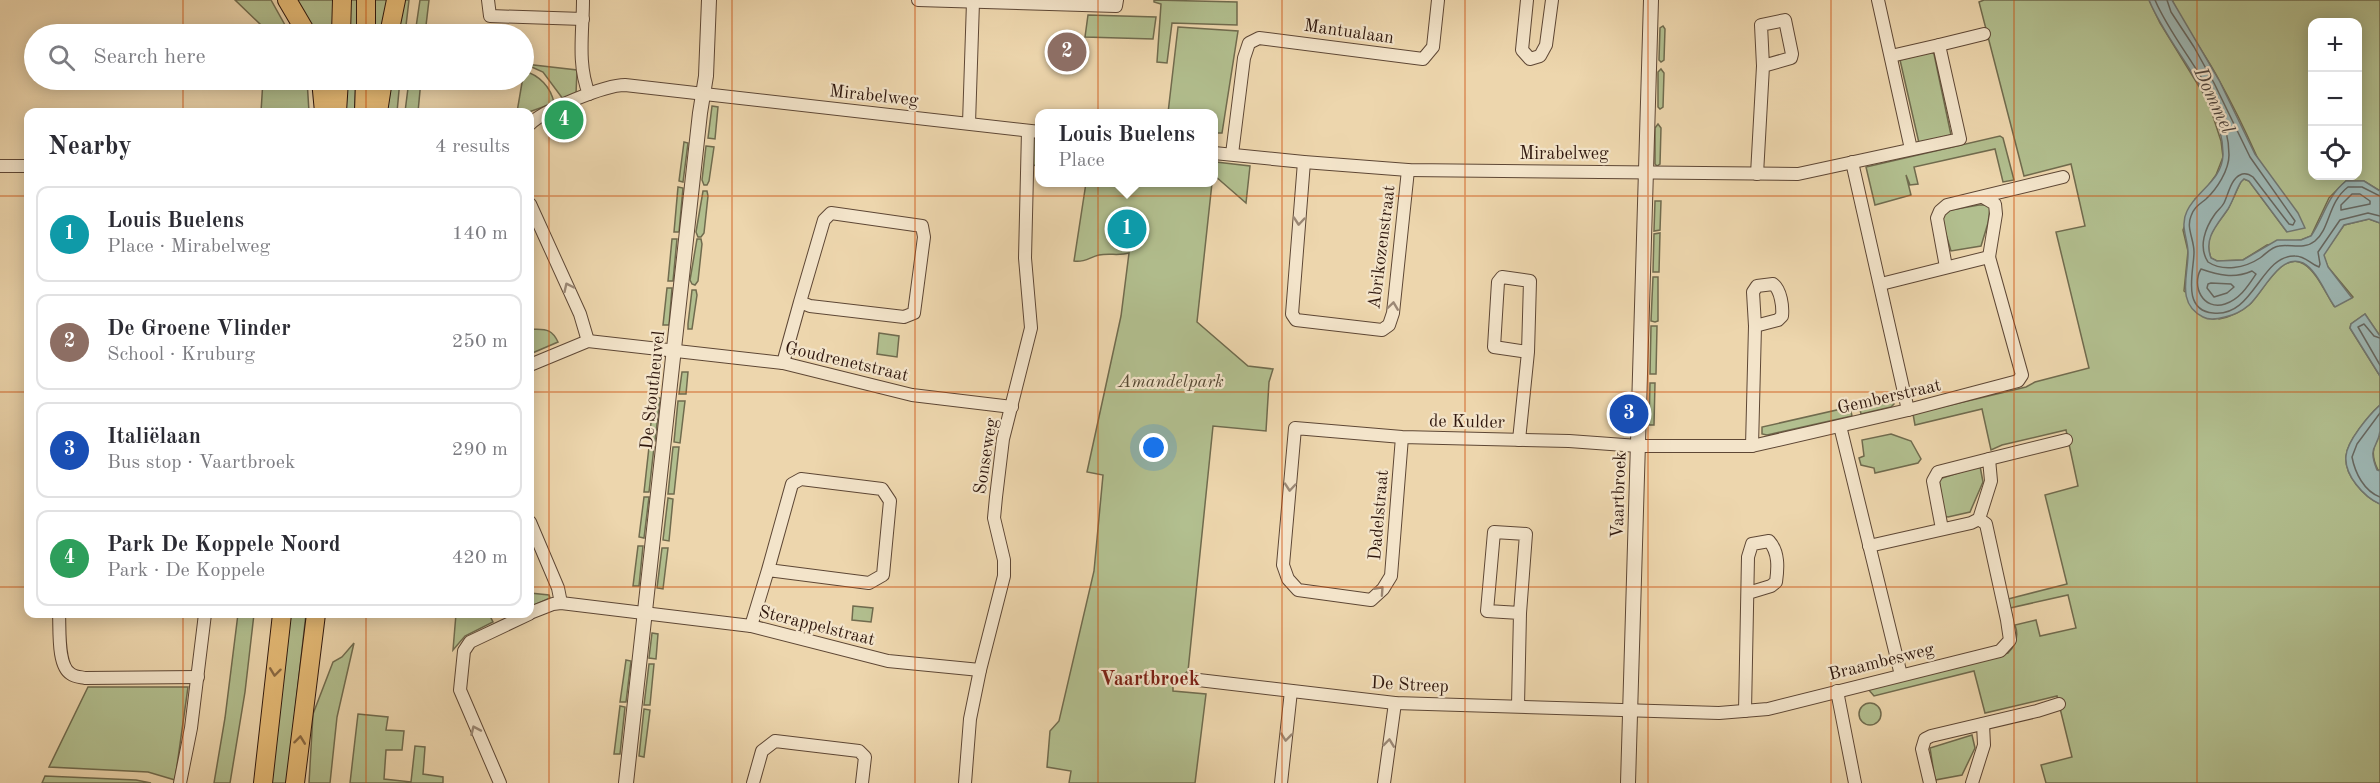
<!DOCTYPE html>
<meta charset="utf-8">
<style>
:root{--surface:#fff;--page:#f7f7f7;--text:#2b2b33;--muted:#7c7c81;--line:#e1e1e2;--accent:#b45309}
body{margin:0;font-family:"Old Standard TT",serif;background:var(--page);color:var(--text)}
.controls{position:absolute;right:18px;top:18px;display:grid;overflow:hidden;border-radius:12px;box-shadow:0 3px 15px #0003}
.controls button{width:54px;height:54px;display:grid;place-items:center;padding:0;border:0;border-bottom:2px solid var(--line);background:var(--surface);color:var(--text);font:30px sans-serif}
.you{position:absolute;left:1154px;top:448px;width:21px;height:21px;margin:-15px;border:4px solid #fff;border-radius:50%;background:#1a73e8;box-shadow:0 0 0 9px #1a73e833}
.badge{display:grid;place-items:center;width:39px;height:39px;border-radius:50%;background:var(--accent);color:#fff;font-size:20px;font-weight:700}
.pin{position:absolute;translate:-50% -50%;border:3px solid #fff;box-shadow:0 2px 6px #0006}
.popup{position:absolute;left:1035px;top:109px;width:183px;height:78px;box-sizing:border-box;display:grid;place-content:center;border-radius:12px;background:var(--surface);filter:drop-shadow(0 2px 4px #0005);font-size:20px;white-space:nowrap;color:var(--muted)}
.popup b{font-size:22px;color:var(--text)}
.popup::after{content:'';position:absolute;left:50%;top:100%;margin-left:-12px;border:12px solid transparent;border-top-color:var(--surface)}
.list{margin:0;padding:0;list-style:none}
h2{display:flex;justify-content:space-between;align-items:center;height:78px;margin:0;padding:0 24px;font-size:26px}
h2 small{font-size:20px;font-weight:400;color:var(--muted)}
.list li{display:grid;grid-template-columns:39px 1fr auto;gap:18px;align-items:center;box-sizing:border-box;height:96px;margin:0 12px 12px;padding:0 12px;border:2px solid var(--line);border-radius:12px}
.list b{display:block;font-size:22px;white-space:nowrap}
.list p{margin:0;font-size:20px;white-space:nowrap;color:var(--muted)}
.list em{font-size:20px;font-style:normal;color:var(--muted)}
.icon{flex:none;width:33px;height:33px;fill:none;stroke:currentColor;stroke-width:2;stroke-linecap:round;stroke-linejoin:round}
.map{position:relative;flex:none;width:2380px;height:783px;overflow:hidden}
.search{position:absolute;background:var(--surface);box-shadow:0 3px 15px #0003;left:24px;top:24px;width:510px;height:66px;display:flex;align-items:center;gap:15px;box-sizing:border-box;padding:0 21px;border-radius:33px;color:var(--muted);font-size:22px}
.panel{position:absolute;background:var(--surface);box-shadow:0 3px 15px #0003;left:24px;top:108px;width:510px;height:510px;border-radius:12px}
.map>svg:first-child{display:block}
.green{fill:#b2bf8f;stroke:#706b4e;stroke-width:1.5;fill-rule:evenodd}
.water{fill:#9db7b4;stroke:#717771;stroke-width:1.5}
.lines{fill:none;stroke-linecap:round;stroke-linejoin:round}
.shore{stroke:#666760;stroke-width:1.5}
.minor-casing{stroke:#5e4735;stroke-width:14}
.tertiary-casing{stroke:#5e4735;stroke-width:16}
.primary-casing{stroke:#2f170d;stroke-width:20}
.minor{stroke:#f3e4ca;stroke-width:12}
.tertiary{stroke:#f3e4ca;stroke-width:14}
.primary{stroke:#e6bb76;stroke-width:18}
.oneway{stroke:#9b8875}
.oneway2{stroke:#8a6942}
.grid{fill:none;stroke:#cc4f0c;stroke-width:1.5;stroke-opacity:0.55}
.labels{text-anchor:middle;stroke-width:4.5;stroke-linejoin:round;paint-order:stroke}
.street-label{font-size:18px;fill:#2f170d;stroke:#f3e4ca}
.park-label{font-size:18px;font-style:italic;fill:#564934;stroke:#f3e4ca}
.water-label{font-size:20px;font-style:italic;fill:#50473f;stroke:#f3e4ca}
.neighbourhood-label{font-size:20px;font-weight:bold;fill:#7a1f14;stroke:#f3e4ca}
</style>
<div class="map">
<svg width="2380" height="783" viewBox="0 0 2380 783">
<rect width="100%" height="100%" fill="#edd6ad"/>
<filter id="stains"><feTurbulence type="fractalNoise" baseFrequency=".00333" numOctaves="4"/><feColorMatrix values="0 0 0 0 .2 0 0 0 0 .09 0 0 0 0 .02 0 0 0 .5 -.17"/></filter>
<radialGradient id="worn" r=".72"><stop offset=".6" stop-color="#630" stop-opacity="0"/><stop offset="1" stop-color="#630" stop-opacity=".3"/></radialGradient>
<g class="green">
<polygon points="235,0 271,0 290,34 264,34 262,26"/>
<polygon points="294,0 335,0 334,34 313,34"/>
<polygon points="348,0 357,0 357,34 347,34"/>
<polygon points="373,0 391,0 384,34 372,34"/>
<polygon points="401,0 409,0 405,34 394,34"/>
<polygon points="420,0 429,0 425,34 415,34"/>
<polygon points="1154,0 1237,2 1237,25 1172,23 1167,63 1157,62 1161,4 1154,2"/>
<path d="M1984,0H2149L2160,23L2208,101L2221,141L2223,157L2216,175L2202,194L2195,199L2183,230L2188,251L2184,291L2219,319C2230,317 2240,313 2249,305C2262,294 2281,250 2304,264C2317,272 2326,294 2334,306L2353,297L2328,267L2323,255L2344,225L2369,219L2380,223V336L2365,314L2351,324L2350,328L2380,376V405C2369,415 2347,441 2346,456C2344,475 2364,497 2380,504V783H2046L2041,765L2072,757L2057,696L1985,713L1974,671L1874,696L1868,689L2008,653C2016,645 2019,636 2015,625L2036,620L2040,636L2076,628L2068,595L2010,608L2008,599L2067,584L2045,495L2078,486L2066,430L2002,445L1991,450L1982,409L1915,425L1913,414L2026,387L2035,382L2089,368L2056,232L2085,226L2071,164L2024,176L1979,2Z"/>
<path d="M2172,0H2380V191L2364,181H2346L2329,198L2311,236L2301,240L2267,245L2243,260L2217,261L2211,258C2202,235 2219,224 2229,207C2233,199 2237,190 2241,181L2244,179L2249,181L2287,232C2268,179 2246,129 2219,80C2205,53 2185,28 2172,0ZM2312,22H2358V176H2312Z"/>
<polygon points="1088,15 1156,17 1153,39 1085,37"/>
<polygon points="1663,26 1665,29 1664,60 1661,62 1659,60 1660,28"/>
<polygon points="1178,27 1238,31 1222,133 1214,133 1214,113 1168,113"/>
<polygon points="1931,52 1934,54 1951,135 1919,143 1900,60"/>
<polygon points="525,64 577,70 576,94 563,99 543,72"/>
<polygon points="1661,69 1664,73 1663,107 1660,109 1658,107 1658,72"/>
<path d="M524,71C539,75 551,87 554,103L529,112H517Z"/>
<polygon points="263,80 307,80 309,112 261,112"/>
<polygon points="345,80 356,80 355,112 342,112"/>
<polygon points="387,80 400,80 397,112 383,112"/>
<polygon points="409,80 421,80 418,112 405,112"/>
<polygon points="712,106 718,107 715,139 708,138"/>
<polygon points="570,115 567,132 546,129 545,125"/>
<polygon points="1658,124 1661,128 1660,164 1657,166 1655,164 1655,128"/>
<polygon points="2000,136 2003,138 2014,180 2003,182 1995,149 1914,167 1918,184 1910,185 1906,175 1911,195 1875,205 1866,167"/>
<polygon points="1033,138 1040,139 1040,166 1032,165"/>
<polygon points="684,142 688,143 683,182 679,181"/>
<polygon points="706,146 714,147 709,181 707,185 704,185 702,180"/>
<polygon points="1216,162 1250,166 1246,203 1215,176"/>
<path d="M1086,183H1212L1197,322L1248,366L1273,369L1269,382L1266,431L1213,426L1188,671L1173,682V691L1206,694L1195,783H1069L1071,771L1047,767L1050,731L1059,721L1094,571L1103,475L1087,472L1121,316L1129,253C1120,256 1109,253 1099,255C1090,257 1084,263 1074,261Z"/>
<polygon points="678,187 683,188 679,232 674,232"/>
<polygon points="703,191 707,191 708,196 704,233 701,237 698,237 696,232"/>
<polygon points="1655,201 1661,201 1660,230 1654,231"/>
<polygon points="1979,205 1987,205 1990,208 1988,223 1981,246 1951,251 1941,218 1945,211"/>
<polygon points="1660,233 1659,272 1653,272 1654,234"/>
<polygon points="672,239 677,239 673,281 668,281"/>
<polygon points="697,239 701,239 702,244 698,281 695,285 692,284 690,280"/>
<polygon points="1653,277 1658,277 1658,321 1655,322 1651,321"/>
<polygon points="667,288 672,288 669,325 663,325"/>
<polygon points="692,290 696,290 697,295 692,329 688,329 688,324"/>
<polygon points="1651,326 1657,326 1656,374 1650,374"/>
<path d="M530,329C544,330 551,327 558,342L530,354Z"/>
<polygon points="879,333 899,336 897,357 877,354"/>
<polygon points="682,372 688,372 686,394 679,394"/>
<polygon points="1650,383 1655,383 1654,425 1649,425"/>
<polygon points="654,397 660,398 655,441 649,440"/>
<polygon points="1893,398 1894,404 1891,407 1861,414 1859,405"/>
<polygon points="678,401 685,401 680,443 674,442"/>
<polygon points="1850,407 1852,416 1767,435 1762,434 1762,427"/>
<polygon points="1891,434 1911,441 1921,459 1918,463 1875,473 1874,468 1861,465 1859,458 1864,456 1862,440"/>
<path d="M2380,434V471L2378,470C2371,456 2372,447 2380,434Z"/>
<polygon points="649,447 654,447 649,492 644,492"/>
<polygon points="673,447 679,447 674,494 668,494"/>
<polygon points="1980,466 1983,482 1970,512 1948,517 1944,516 1939,479"/>
<polygon points="644,497 649,497 644,538 639,537"/>
<polygon points="668,498 673,499 669,541 663,540"/>
<polygon points="638,546 643,546 639,586 633,586"/>
<polygon points="662,548 668,548 663,589 657,588"/>
<polygon points="530,593 549,595 550,598 530,607"/>
<polygon points="853,606 873,608 871,622 852,620"/>
<polygon points="238,614 254,614 245,692 230,783 214,783 225,718"/>
<polygon points="290,614 306,614 287,783 271,783"/>
<polygon points="456,614 489,614 493,622 465,636 453,650"/>
<polygon points="652,633 658,634 656,659 649,658"/>
<polygon points="354,643 337,717 330,783 309,783 313,714 333,662 342,657"/>
<polygon points="626,660 631,661 626,702 620,702"/>
<polygon points="649,664 654,664 650,705 644,705"/>
<polygon points="88,687 188,687 175,780 148,772 49,767"/>
<circle cx="1870" cy="714" r="11"/>
<polygon points="620,706 625,707 620,754 614,754"/>
<polygon points="644,709 650,710 644,757 639,756"/>
<polygon points="358,714 388,717 386,730 404,731 402,750 386,750 384,779 411,782 415,746 425,747 423,774 443,777 443,783 350,783"/>
<polygon points="1972,735 1975,748 1962,775 1935,780 1930,748"/>
<polygon points="45,776 136,780 151,783 42,783"/>
</g>
<g class="water">
<path d="M2149,0H2172L2219,80L2255,154L2298,213L2305,228L2287,232L2249,181L2244,179L2241,182C2236,190 2233,201 2228,209C2218,224 2203,238 2211,258L2217,261L2243,260L2277,240H2301L2311,236C2324,217 2327,196 2346,181H2364L2380,191V223L2369,219L2344,225L2324,255L2328,267L2352,298L2335,307C2326,295 2317,270 2303,263C2280,252 2263,293 2249,305C2242,311 2234,315 2225,317C2218,319 2210,321 2203,317C2175,303 2189,274 2188,251C2187,237 2180,225 2187,211C2196,191 2222,181 2223,155C2224,101 2168,48 2149,0Z"/>
<polygon points="2365,314 2380,336 2380,376 2350,328 2351,324"/>
<path d="M2380,405C2380,413 2380,422 2380,431C2378,449 2367,445 2377,470L2380,471V504C2364,497 2344,475 2346,456C2347,441 2369,415 2380,405Z"/>
</g>
<g class="lines">
<g class="shore">
<path d="M2155,0C2176,50 2229,98 2229,155C2229,170 2217,189 2206,199C2200,204 2194,207 2191,216C2186,228 2194,239 2194,252C2194,271 2181,310 2213,313C2254,318 2260,255 2295,256C2306,256 2310,264 2319,267L2320,264L2318,252L2340,220L2368,213L2380,216"/>
<path d="M2167,0L2171,12L2194,47L2214,83L2250,157L2295,221L2293,225L2289,224L2253,177C2249,174 2245,172 2240,175C2231,179 2228,195 2224,203C2222,207 2218,210 2215,214C2205,228 2198,247 2208,262C2223,272 2245,268 2260,258C2266,254 2271,247 2279,246C2291,244 2304,250 2315,241C2330,229 2328,202 2348,187H2362L2380,196"/>
<polygon points="2352,194 2360,194 2370,201 2370,204 2341,210 2341,205"/>
<path d="M2201,269C2218,275 2234,279 2252,271L2256,274C2248,286 2240,299 2225,304C2203,311 2191,286 2201,269Z"/>
<polygon points="2211,283 2231,284 2234,287 2227,293 2214,297 2207,288 2208,284"/>
<polyline points="2380,338 2374,336 2364,324 2358,327 2380,365"/>
<path d="M2380,413L2357,444L2352,457C2355,473 2364,491 2380,497"/>
</g>
<defs>
<g id="minor">
<polyline points="488,0 490,16 583,19"/>
<path d="M583,0C583,32 577,64 589,94"/>
<polyline points="918,0 1116,6 1117,0"/>
<polyline points="1527,0 1522,50 1530,59 1540,56 1546,45 1552,0"/>
<polyline points="1878,0 1911,149"/>
<polyline points="1939,45 1984,34"/>
<polyline points="969,123 973,2"/>
<path d="M530,124C544,110 605,85 625,85L1040,132"/>
<polyline points="1214,153 1304,162 1408,170 1798,174 1960,139 1939,45 1891,56"/>
<polyline points="1232,154 1244,58 1249,43 1259,38 1423,59 1433,47 1438,0"/>
<polyline points="1304,162 1292,314 1296,320 1382,330 1389,325 1393,313 1408,170"/>
<polyline points="1852,162 1908,410"/>
<polyline points="0,166 28,166"/>
<polyline points="1757,174 1763,66 1761,25 1785,20 1792,54 1791,58 1763,66"/>
<polyline points="1983,197 1995,204 1996,214 1989,257"/>
<polyline points="530,204 580,314 588,341"/>
<polyline points="1946,267 1937,218 1940,211 1947,205 2063,177"/>
<polyline points="783,363 800,302 810,306 904,317 914,313 924,237 922,226 831,213 824,220 800,302"/>
<polyline points="530,365 588,341 783,363 912,395 1012,407"/>
<polyline points="1840,426 1901,675"/>
<polyline points="1402,437 1391,576 1383,589 1371,600 1298,590 1288,579 1283,565 1295,428 1402,437 1569,441 1638,446 1752,446 1908,410 2018,381 2022,375 1989,257 1881,284"/>
<polyline points="1519,440 1528,352 1494,347 1498,282 1502,277 1530,281 1528,352"/>
<path d="M1752,446L1755,326L1778,320L1782,316C1783,307 1781,290 1773,284L1757,286L1753,292L1755,326"/>
<polyline points="1989,459 2066,440"/>
<polyline points="530,522 558,588 561,603"/>
<polyline points="1869,546 1971,523 1979,519 1991,481 1989,459 1938,472 1933,481 1942,529"/>
<polyline points="530,613 553,604 561,603 751,626 888,661 980,670"/>
<path d="M59,614C60,629 57,666 71,674C75,677 81,677 85,678L198,677"/>
<polyline points="751,626 768,570 869,583 883,575 890,501 882,489 801,479 792,484 768,570"/>
<polyline points="1190,679 1395,703 1719,713 1768,709 2000,651 2010,640 2007,620 1986,524 1979,519"/>
<polyline points="1837,691 1855,783"/>
<polyline points="1518,705 1520,613 1526,534 1494,532 1487,611 1520,613"/>
<path d="M1745,711L1748,557L1752,544L1769,541C1779,552 1778,568 1776,582L1771,586L1748,593"/>
<polyline points="180,783 191,728 205,614"/>
<polyline points="500,783 460,690 464,651 470,642 529,614"/>
<polyline points="753,783 762,751 775,741 859,751 865,757 862,783"/>
<polyline points="965,783 970,719 980,670 1004,576 1004,560 994,518 996,497 1003,439 1031,328 1025,258 1028,131"/>
<polyline points="1281,783 1291,691"/>
<polyline points="1384,783 1395,703"/>
<polyline points="1930,783 1922,749 1925,739 1931,736 2037,711 2059,704"/>
<polyline points="1972,783 1984,745 1983,724"/>
</g>
<g id="tertiary">
<polyline points="626,783 700,113 706,76 709,0"/>
<polyline points="1628,783 1651,0"/>
</g>
<g id="primary">
<polyline points="287,0 307,34"/>
<polyline points="341,34 342,0"/>
<polyline points="366,34 366,0"/>
<polyline points="389,34 396,0"/>
<polyline points="321,80 324,112"/>
<polyline points="337,112 339,80"/>
<polyline points="364,112 365,80"/>
<polyline points="378,112 383,80"/>
<polyline points="263,783 282,614"/>
<polyline points="295,783 316,614"/>
</g>
</defs>
<use href="#minor" class="minor-casing"/>
<use href="#tertiary" class="tertiary-casing"/>
<use href="#primary" class="primary-casing"/>
<use href="#minor" class="minor"/>
<use href="#tertiary" class="tertiary"/>
<use href="#primary" class="primary"/>
</g>
<defs><path id="oneway-chevron" d="M-2-3.5L2.5 0L-2 3.5" fill="none" stroke-width="1.6" stroke-linecap="round" stroke-linejoin="round" transform="scale(1.5)"/></defs>
<g class="oneway">
<use href="#oneway-chevron" transform="translate(1299 221) rotate(95)"/>
<use href="#oneway-chevron" transform="translate(568 287) rotate(-115)"/>
<use href="#oneway-chevron" transform="translate(1393 306) rotate(-82)"/>
<use href="#oneway-chevron" transform="translate(1290 487) rotate(95)"/>
<use href="#oneway-chevron" transform="translate(1380 590) rotate(-48)"/>
<use href="#oneway-chevron" transform="translate(475 730) rotate(-114)"/>
<use href="#oneway-chevron" transform="translate(1286 737) rotate(96)"/>
<use href="#oneway-chevron" transform="translate(1389 743) rotate(-83)"/>
</g>
<g class="oneway2">
<use href="#oneway-chevron" transform="translate(275 672) rotate(97)"/>
<use href="#oneway-chevron" transform="translate(300 740) rotate(-83)"/>
</g>
<path class="grid" d="M183,0V34M366,0V34M549,0V783M732,0V783M915,0V783M1098,0V783M1282,0V783M1465,0V783M1648,0V783M1831,0V783M2014,0V783M2197,0V783M183,80V112M366,80V112M0,196H28M530,196H2380M0,392H28M530,392H2380M0,587H28M530,587H2380M183,614V783M366,614V783"/>
<g class="labels">
<g class="street-label">
<text transform="translate(1349 31) rotate(8)" y="6">Mantualaan</text>
<text transform="translate(874 95) rotate(6)" y="6">Mirabelweg</text>
<text x="1564" y="159">Mirabelweg</text>
<text transform="translate(1381 247) rotate(-83)" y="6">Abrikozenstraat</text>
<text transform="translate(847 361) rotate(13)" y="6">Goudrenetstraat</text>
<text transform="translate(652 390) rotate(-84)" y="6">De Stoutheuvel</text>
<text transform="translate(1889 396) rotate(-13)" y="6">Gemberstraat</text>
<text transform="translate(1467 421) rotate(1)" y="6">de Kulder</text>
<text transform="translate(985 456) rotate(-81)" y="6">Sonseweg</text>
<text transform="translate(1618 495) rotate(-88)" y="6">Vaartbroek</text>
<text transform="translate(1378 515) rotate(-85)" y="6">Dadelstraat</text>
<text transform="translate(817 625) rotate(14)" y="6">Sterappelstraat</text>
<text transform="translate(1881 661) rotate(-14)" y="6">Braambesweg</text>
<text transform="translate(1410 684) rotate(3)" y="6">De Streep</text>
</g>
<g class="park-label">
<text x="1171" y="387">Amandelpark</text>
</g>
<g class="water-label">
<text transform="translate(2215 100) rotate(65)" y="7">Dommel</text>
</g>
<g class="neighbourhood-label">
<text x="1150" y="685">Vaartbroek</text>
</g>
</g>
<rect width="100%" height="100%" filter="url(#stains)"/>
<rect width="100%" height="100%" fill="url(#worn)"/>
</svg>
<div class="controls">
<button>+</button>
<button>−</button>
<button><svg class="icon" aria-label="locate" viewBox="0 0 24 24"><circle cx="12" cy="12" r="6"/><path d="M12 2v4M12 18v4M2 12h4M18 12h4"/></svg></button>
</div>
<div class="you"></div>
<div class="pin badge" style="left:1127px;top:229px;background:#0f9aa8">1</div>
<div class="popup"><b>Louis Buelens</b>Place</div>
<div class="pin badge" style="left:1067px;top:52px;background:#8d6e63">2</div>
<div class="pin badge" style="left:1629px;top:414px;background:#1a4fb4">3</div>
<div class="pin badge" style="left:564px;top:120px;background:#2e9e5b">4</div>
<div class="search"><svg class="icon" aria-label="search" viewBox="0 0 24 24"><circle cx="10" cy="10" r="6"/><path d="M15 15l6 6"/></svg>Search here</div>
<section class="panel">
<h2>Nearby<small>4 results</small></h2>
<ul class="list">
<li><span class="badge" style="background:#0f9aa8">1</span><div><b>Louis Buelens</b><p>Place · Mirabelweg</p></div><em>140 m</em></li>
<li><span class="badge" style="background:#8d6e63">2</span><div><b>De Groene Vlinder</b><p>School · Kruburg</p></div><em>250 m</em></li>
<li><span class="badge" style="background:#1a4fb4">3</span><div><b>Italiëlaan</b><p>Bus stop · Vaartbroek</p></div><em>290 m</em></li>
<li><span class="badge" style="background:#2e9e5b">4</span><div><b>Park De Koppele Noord</b><p>Park · De Koppele</p></div><em>420 m</em></li>
</ul>
</section>
</div>
